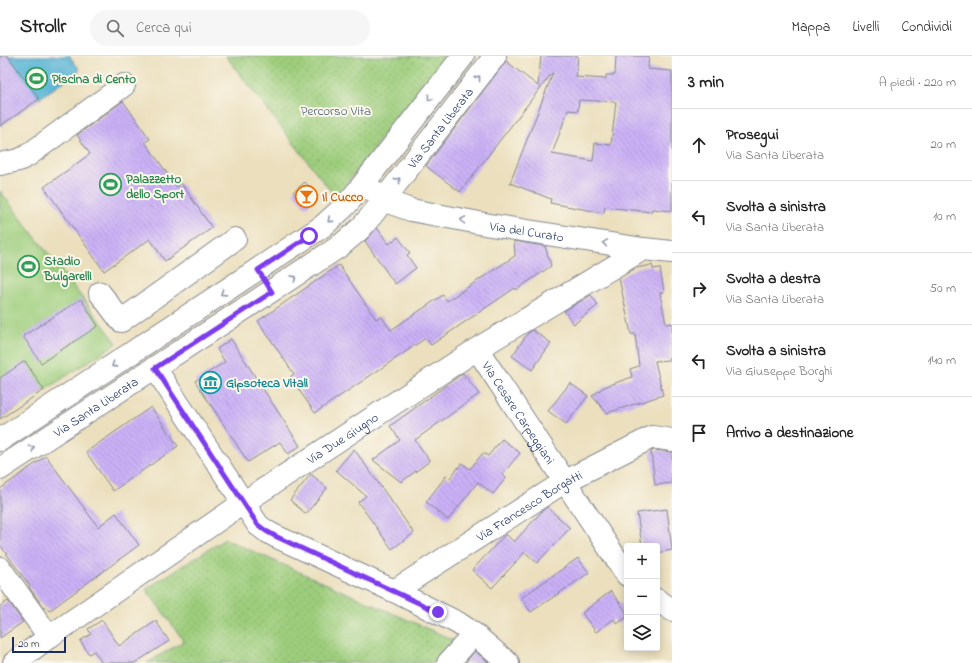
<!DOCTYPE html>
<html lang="it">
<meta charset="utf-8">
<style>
:root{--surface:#fff;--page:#f6f6f6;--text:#222;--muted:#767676;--line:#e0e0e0}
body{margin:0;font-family:"Indie Flower",sans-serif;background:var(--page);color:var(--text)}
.controls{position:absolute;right:12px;bottom:12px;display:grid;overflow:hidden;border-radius:4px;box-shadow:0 2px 10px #0003}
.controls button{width:36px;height:36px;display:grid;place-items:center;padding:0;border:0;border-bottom:1px solid var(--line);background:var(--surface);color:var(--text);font:20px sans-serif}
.scale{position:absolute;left:12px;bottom:10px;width:54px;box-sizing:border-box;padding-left:4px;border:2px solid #1b2f5e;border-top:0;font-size:11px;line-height:14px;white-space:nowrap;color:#1b2f5e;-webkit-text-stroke:3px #fbf7ec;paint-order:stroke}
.stop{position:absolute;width:12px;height:12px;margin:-9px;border:3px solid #7c3aed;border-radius:50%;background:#fff}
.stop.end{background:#7c3aed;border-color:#fff;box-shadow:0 1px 4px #0008}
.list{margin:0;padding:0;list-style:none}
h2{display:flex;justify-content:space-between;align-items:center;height:52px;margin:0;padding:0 16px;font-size:17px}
h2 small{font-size:13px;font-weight:400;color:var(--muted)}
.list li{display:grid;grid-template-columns:26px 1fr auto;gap:12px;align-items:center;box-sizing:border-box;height:72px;padding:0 16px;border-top:1px solid var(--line)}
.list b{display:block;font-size:15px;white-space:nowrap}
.list p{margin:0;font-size:13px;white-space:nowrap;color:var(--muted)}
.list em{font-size:13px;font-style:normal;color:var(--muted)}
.icon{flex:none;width:22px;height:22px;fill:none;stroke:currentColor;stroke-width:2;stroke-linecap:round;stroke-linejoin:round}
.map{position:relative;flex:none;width:672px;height:607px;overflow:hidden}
header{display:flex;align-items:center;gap:24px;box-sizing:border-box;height:56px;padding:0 20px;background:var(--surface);border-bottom:1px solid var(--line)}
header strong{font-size:19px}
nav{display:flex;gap:22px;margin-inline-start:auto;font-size:14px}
.search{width:280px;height:36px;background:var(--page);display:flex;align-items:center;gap:10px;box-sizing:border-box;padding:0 14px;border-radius:22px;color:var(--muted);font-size:15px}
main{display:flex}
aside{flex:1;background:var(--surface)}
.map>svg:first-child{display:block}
.park{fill:url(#park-dots);stroke:#5c7e6d}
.pitch{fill:#9dcd7c;stroke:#5c7e6d}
.water{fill:#56b4d5;stroke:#38729a}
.building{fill:url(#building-back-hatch);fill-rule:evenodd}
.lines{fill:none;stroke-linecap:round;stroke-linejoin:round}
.minor-casing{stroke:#83878e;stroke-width:24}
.minor{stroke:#fff;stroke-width:22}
.oneway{stroke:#8d97ae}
.route{stroke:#7c3aed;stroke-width:5}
.labels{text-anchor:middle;stroke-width:4;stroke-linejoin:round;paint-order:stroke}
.leisure-label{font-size:13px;font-weight:bold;fill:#27864d;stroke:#fbf7ec;text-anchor:start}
.park-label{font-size:13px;fill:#3c5666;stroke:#fbf7ec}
.street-label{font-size:13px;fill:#1b2f5e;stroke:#fbf7ec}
.food-label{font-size:13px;font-weight:bold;fill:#c56008;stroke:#fbf7ec;text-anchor:start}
.culture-label{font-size:13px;font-weight:bold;fill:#0d838f;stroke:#fbf7ec;text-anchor:start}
</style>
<header>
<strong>Strollr</strong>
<div class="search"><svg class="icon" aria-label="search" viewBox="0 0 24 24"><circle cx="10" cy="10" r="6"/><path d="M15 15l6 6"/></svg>Cerca qui</div>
<nav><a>Mappa</a><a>Livelli</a><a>Condividi</a></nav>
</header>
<main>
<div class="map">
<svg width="672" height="607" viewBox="0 0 672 607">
<defs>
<pattern id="park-dots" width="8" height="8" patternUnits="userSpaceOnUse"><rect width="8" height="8" fill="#9dcd7c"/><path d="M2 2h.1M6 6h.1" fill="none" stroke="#87b06e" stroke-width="1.8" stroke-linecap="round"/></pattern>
<pattern id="building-back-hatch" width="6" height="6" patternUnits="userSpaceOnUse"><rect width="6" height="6" fill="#cbb1f7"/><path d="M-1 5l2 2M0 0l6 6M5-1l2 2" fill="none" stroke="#a490cb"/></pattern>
</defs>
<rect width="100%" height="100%" fill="#fbf7ec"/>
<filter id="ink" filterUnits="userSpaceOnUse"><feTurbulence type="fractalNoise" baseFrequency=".025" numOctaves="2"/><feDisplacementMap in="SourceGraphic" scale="8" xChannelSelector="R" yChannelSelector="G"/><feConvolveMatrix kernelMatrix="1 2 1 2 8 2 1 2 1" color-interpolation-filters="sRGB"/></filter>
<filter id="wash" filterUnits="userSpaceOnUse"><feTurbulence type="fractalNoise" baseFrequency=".012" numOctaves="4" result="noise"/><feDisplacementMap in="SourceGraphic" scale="16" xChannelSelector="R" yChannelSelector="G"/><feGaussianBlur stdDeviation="0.9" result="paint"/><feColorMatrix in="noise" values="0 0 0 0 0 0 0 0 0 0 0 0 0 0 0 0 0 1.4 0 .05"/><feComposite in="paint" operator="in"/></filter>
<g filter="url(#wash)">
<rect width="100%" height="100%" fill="#ebdfbd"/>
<g class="park">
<polygon points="226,0 449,0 395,65 336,142"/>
<polygon points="225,483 460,587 442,607 147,607 184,585 146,533"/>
</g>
<polygon class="pitch" points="0,135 117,287 0,363"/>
<polygon class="water" points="0,0 71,0 70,1 80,14 0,70"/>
<g id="blocks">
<g class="building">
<polygon points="0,0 8,0 39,43 0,70"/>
<path d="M541,0H578L576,21L606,23V19H615L616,0H649L648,13L672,15V155L652,153L651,156L605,151L604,157L550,147L551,143L510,127L553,17H552L460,136L426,110L506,5L538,30ZM579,44L616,46L611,89L595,87L593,105L552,98L568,54L578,55Z"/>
<polygon points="123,45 150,83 145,86 177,131 181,127 212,172 165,205 150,183 104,215 44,131 90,98 77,79"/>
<polygon points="305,126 318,141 306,151 293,136"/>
<polygon points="377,172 389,188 398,181 410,197 407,199 416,212 395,228 365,185"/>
<polygon points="514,185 545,190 551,210 516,234 515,232 431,289 426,282 315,357 290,321 294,318 258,265 339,209 376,263 381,260 391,274 443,239 447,245 515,200"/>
<polygon points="652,209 653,213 660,212 664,236 660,237 666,268 672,267 672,288 670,289 670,304 655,305 663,339 607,357 592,340 604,331 632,321 630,313 639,310 635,278 631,278 619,222 636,212"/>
<polygon points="591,239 598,249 574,268 564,255"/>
<polygon points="81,243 98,270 41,307 23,280"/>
<polygon points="533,274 551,287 532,314 512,300 528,277"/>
<polygon points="231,283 300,390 288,398 280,386 248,406 195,325 225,306 217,293"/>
<polygon points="25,305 44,334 0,363 0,322"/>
<polygon points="463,317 479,338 415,384 430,405 401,426 373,404 400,384 390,370"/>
<polygon points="570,327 588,340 566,368 548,355"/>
<polygon points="151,351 178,390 113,435 86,396"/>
<polygon points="502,383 520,397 502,419 506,422 493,438 478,426 448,464 426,446 446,420 449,423 462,407 470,413 483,397 488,400"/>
<polygon points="354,393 414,477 392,493 358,446 366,440 336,414"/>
<polygon points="654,394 672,396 672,427 655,429 651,395"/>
<polygon points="46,400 98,471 116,457 139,489 49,555 46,551 44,552 29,531 30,530 0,489 0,433"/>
<polygon points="311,418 327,432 306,458 290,444"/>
<polygon points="547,451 570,472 537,507 525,496 492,532 472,514 506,478 514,486 543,454"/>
<polygon points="667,453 672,494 657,497 657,490 642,490 637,457"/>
<polygon points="578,502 589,517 531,556 521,542"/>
<polygon points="611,535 627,557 627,561 617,568 614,563 596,576 582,557"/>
<polygon points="8,545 23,566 0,582 0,550"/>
<polygon points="102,564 119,590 156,565 169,585 135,607 102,607 94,595 89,598 80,585 91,578 88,573"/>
<polygon points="475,595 489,607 465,607"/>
</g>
</g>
</g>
<g filter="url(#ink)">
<use href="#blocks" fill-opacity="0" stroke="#83878e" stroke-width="1"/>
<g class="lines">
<defs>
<g id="minor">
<polyline points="0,108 19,104 27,100 124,29"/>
<path id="s1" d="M372,134L391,147L411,154L490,169L643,193L672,196"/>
<polyline points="100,237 121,265 235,183"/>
<path id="s2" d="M477,293L627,519"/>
<polyline points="155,312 258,469 266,475 275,480 394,535 458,567 474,578 508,607"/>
<polyline points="0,384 323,170 345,150 357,136 463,0"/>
<path id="s3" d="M0,413L340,190L360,173L372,159L495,0"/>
<polyline points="0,512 49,581"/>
<path id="s4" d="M394,535L564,426L652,381L672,384"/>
<polyline points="657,544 672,554"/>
<path id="s5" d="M14,607L49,581L243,447L477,293L643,193"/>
<polyline points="448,607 474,578"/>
</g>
</defs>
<use href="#minor" class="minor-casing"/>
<use href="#minor" class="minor"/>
</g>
<defs><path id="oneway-chevron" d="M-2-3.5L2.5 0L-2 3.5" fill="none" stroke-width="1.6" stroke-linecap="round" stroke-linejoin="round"/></defs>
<g class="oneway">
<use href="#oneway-chevron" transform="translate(478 22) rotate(-52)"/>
<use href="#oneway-chevron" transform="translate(430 42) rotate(128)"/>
<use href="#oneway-chevron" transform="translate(398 124) rotate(-52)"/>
<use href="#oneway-chevron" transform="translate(330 164) rotate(139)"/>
<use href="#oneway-chevron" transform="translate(463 164) rotate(-170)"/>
<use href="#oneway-chevron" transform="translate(605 187) rotate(-171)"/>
<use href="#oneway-chevron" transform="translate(294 222) rotate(-33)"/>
<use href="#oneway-chevron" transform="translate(223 237) rotate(147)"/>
<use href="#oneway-chevron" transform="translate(114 309) rotate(147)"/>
<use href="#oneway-chevron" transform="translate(32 392) rotate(-33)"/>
</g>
</g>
<g class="lines" filter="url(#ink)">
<polyline class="route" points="309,180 258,214 272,236 155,312 258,469 266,475 275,480 438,556"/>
</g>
<defs>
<symbol id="stadium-ring" viewBox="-11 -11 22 22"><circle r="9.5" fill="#fbf7ec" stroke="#2e9e5b" stroke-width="1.5"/><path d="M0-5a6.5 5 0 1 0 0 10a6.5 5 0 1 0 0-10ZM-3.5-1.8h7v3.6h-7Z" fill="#2e9e5b"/></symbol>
<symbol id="bar-ring" viewBox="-11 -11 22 22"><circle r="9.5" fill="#fbf7ec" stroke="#e8710a" stroke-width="1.5"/><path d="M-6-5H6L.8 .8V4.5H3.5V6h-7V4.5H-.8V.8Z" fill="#e8710a"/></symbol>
<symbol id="museum-ring" viewBox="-11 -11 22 22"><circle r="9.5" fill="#fbf7ec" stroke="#0f9aa8" stroke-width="1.5"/><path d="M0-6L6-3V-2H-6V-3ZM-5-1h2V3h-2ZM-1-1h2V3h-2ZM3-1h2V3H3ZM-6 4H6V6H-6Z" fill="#0f9aa8"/></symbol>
</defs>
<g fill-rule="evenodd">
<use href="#stadium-ring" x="24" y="10" width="25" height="25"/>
<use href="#stadium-ring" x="98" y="116" width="25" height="25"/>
<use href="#bar-ring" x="294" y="128" width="25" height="25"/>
<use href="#stadium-ring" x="16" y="198" width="25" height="25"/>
<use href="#museum-ring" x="198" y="314" width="25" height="25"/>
</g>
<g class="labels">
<g class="leisure-label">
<text x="52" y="27">Piscina di Cento</text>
<text x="126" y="127">Palazzetto<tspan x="126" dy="15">dello Sport</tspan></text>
<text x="44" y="209">Stadio<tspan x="44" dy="15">Bulgarelli</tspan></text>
</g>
<g class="park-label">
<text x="336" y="59">Percorso Vita</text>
</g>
<g class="street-label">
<text dy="5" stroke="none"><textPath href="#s3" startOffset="562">Via Santa Liberata</textPath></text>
<text dy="5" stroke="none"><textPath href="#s1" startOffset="162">Via del Curato</textPath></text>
<text dy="5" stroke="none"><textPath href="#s3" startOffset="114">Via Santa Liberata</textPath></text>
<text dy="5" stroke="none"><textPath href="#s2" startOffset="76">Via Cesare Carpeggiani</textPath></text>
<text dy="5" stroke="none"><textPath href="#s5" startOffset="398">Via Due Giugno</textPath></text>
<text dy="5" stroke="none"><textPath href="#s4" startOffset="160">Via Francesco Borgatti</textPath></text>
</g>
<g class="food-label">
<text x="322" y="145">Il Cucco</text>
</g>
<g class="culture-label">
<text x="226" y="331">Gipsoteca Vitali</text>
</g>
</g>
</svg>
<div class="controls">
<button>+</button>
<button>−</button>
<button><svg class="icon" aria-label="layers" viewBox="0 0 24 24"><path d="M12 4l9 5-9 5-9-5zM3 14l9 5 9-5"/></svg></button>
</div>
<div class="scale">20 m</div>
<div class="stop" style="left:309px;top:180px"></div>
<div class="stop end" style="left:438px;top:556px"></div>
</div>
<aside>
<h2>3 min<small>A piedi · 220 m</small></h2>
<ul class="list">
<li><svg class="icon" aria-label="ahead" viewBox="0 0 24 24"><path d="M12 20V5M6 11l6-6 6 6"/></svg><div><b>Prosegui</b><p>Via Santa Liberata</p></div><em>20 m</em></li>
<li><svg class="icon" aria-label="left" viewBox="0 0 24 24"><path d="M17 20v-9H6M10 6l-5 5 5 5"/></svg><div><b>Svolta a sinistra</b><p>Via Santa Liberata</p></div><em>10 m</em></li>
<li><svg class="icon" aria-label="right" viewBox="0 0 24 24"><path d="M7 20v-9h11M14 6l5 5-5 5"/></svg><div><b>Svolta a destra</b><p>Via Santa Liberata</p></div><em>50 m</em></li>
<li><svg class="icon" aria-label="left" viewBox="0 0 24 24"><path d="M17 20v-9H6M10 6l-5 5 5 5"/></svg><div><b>Svolta a sinistra</b><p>Via Giuseppe Borghi</p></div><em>140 m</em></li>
<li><svg class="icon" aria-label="arrive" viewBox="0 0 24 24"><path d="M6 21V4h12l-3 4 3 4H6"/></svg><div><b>Arrivo a destinazione</b></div></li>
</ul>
</aside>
</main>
